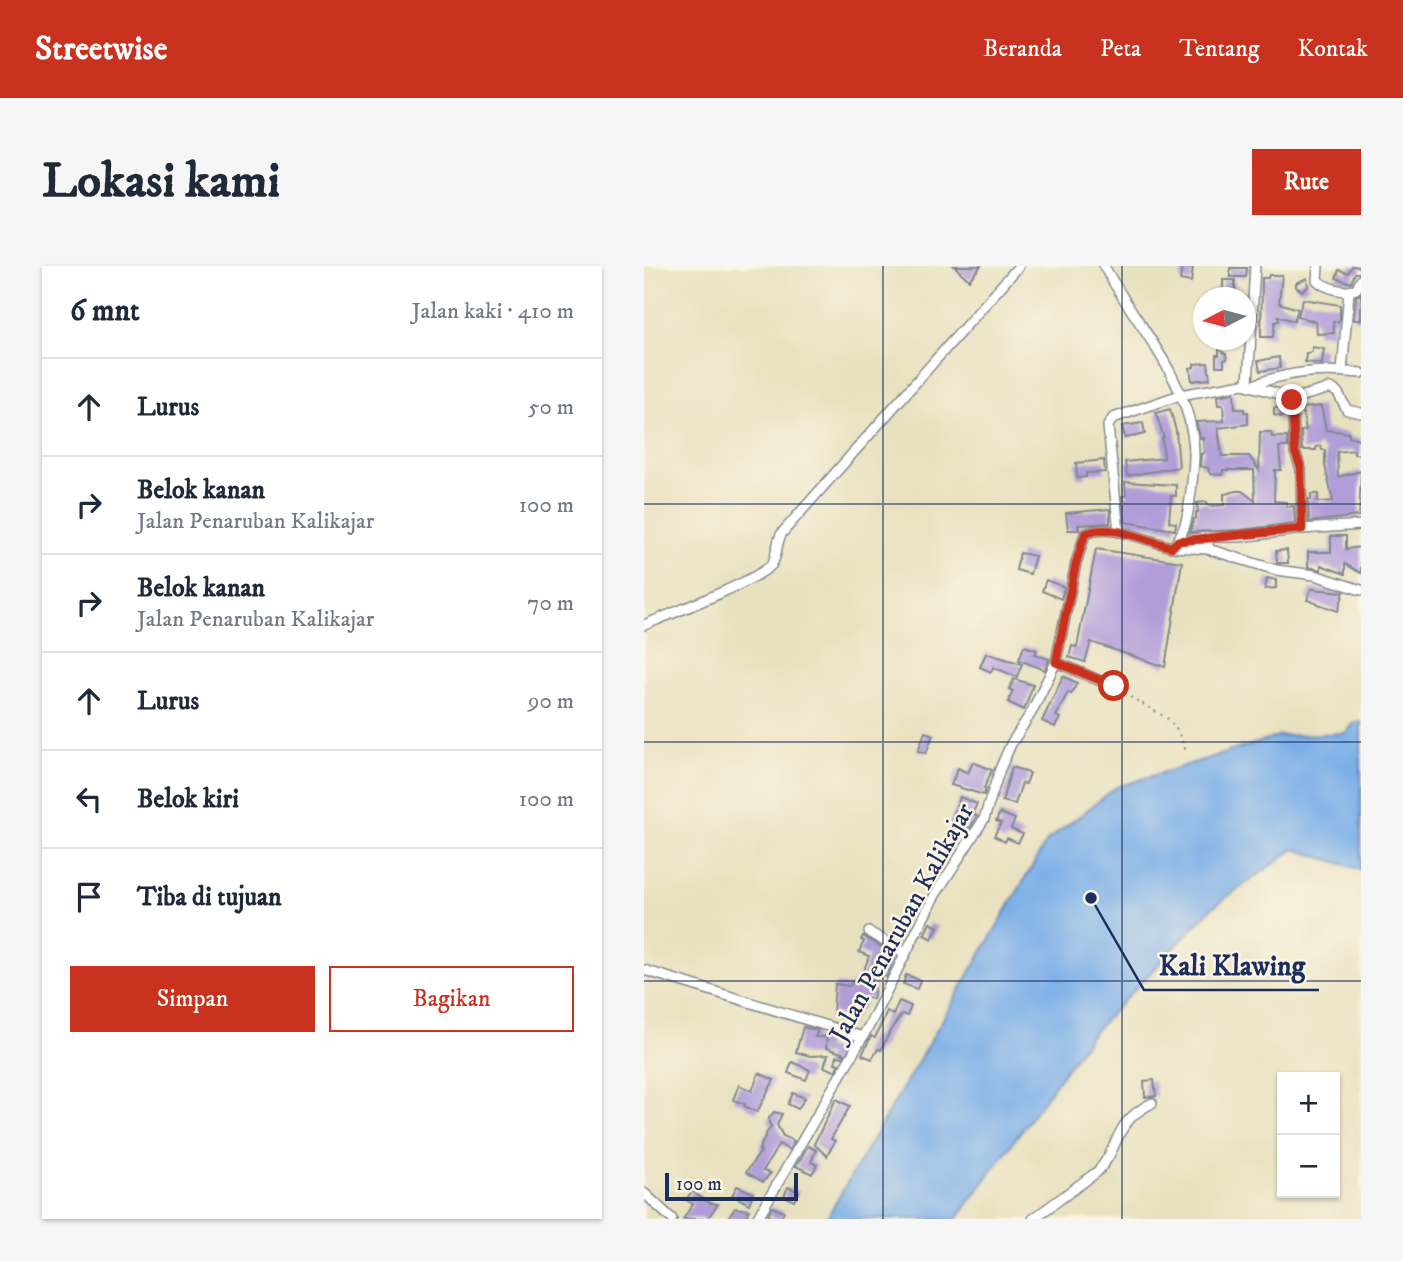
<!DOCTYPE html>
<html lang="id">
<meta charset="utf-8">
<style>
:root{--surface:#fff;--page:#f6f6f7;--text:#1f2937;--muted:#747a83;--line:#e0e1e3;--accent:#c8321e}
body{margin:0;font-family:"IM FELL DW Pica",serif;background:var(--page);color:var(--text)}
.controls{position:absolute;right:21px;bottom:21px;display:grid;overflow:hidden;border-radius:0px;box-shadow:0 2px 5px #0004}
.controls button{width:63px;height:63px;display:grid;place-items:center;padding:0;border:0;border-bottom:2px solid var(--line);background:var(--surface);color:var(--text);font:35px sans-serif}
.compass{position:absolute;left:549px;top:21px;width:63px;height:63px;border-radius:50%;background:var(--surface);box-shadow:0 2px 5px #0004;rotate:264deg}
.scale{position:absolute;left:21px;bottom:18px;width:133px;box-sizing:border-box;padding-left:7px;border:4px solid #1b2f5e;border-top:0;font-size:19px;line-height:24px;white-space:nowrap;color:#1b2f5e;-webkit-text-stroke:5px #fcf5e5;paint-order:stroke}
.stop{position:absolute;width:21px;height:21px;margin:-16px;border:5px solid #c8321e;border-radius:50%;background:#fff}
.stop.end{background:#c8321e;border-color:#fff;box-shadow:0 2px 7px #0008}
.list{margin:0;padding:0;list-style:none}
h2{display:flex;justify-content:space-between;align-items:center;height:91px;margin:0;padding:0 28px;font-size:30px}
h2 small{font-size:23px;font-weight:400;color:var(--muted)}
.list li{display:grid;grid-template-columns:46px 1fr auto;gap:21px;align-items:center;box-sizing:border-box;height:98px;padding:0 28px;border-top:2px solid var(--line)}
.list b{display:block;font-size:26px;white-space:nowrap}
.list p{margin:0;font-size:23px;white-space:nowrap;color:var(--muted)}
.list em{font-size:23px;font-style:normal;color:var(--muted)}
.actions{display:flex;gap:14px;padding:21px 28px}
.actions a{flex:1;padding:16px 0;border:2px solid var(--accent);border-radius:0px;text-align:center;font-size:24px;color:var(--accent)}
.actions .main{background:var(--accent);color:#fff}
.icon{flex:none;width:38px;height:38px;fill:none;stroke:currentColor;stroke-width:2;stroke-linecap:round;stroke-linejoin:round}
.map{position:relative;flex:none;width:717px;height:953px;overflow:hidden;border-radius:0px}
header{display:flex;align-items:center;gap:42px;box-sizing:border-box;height:98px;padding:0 35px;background:var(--accent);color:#fff}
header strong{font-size:33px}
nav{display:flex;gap:38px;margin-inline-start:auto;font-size:24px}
.intro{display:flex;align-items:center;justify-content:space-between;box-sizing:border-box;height:168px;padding:0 42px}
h1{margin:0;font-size:49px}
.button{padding:18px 32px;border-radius:0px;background:var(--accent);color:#fff;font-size:24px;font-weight:700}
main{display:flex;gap:42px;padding:0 42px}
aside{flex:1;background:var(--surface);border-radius:0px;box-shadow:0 2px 5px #0004}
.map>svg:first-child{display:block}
.water{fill:#7bafe8;stroke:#4b6fa3;stroke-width:2}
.building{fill:#b19ed9}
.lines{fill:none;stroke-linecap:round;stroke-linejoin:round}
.minor-casing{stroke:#82888e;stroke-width:12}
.path{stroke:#82888e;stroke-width:2;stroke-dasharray:2 5;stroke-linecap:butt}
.minor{stroke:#fff;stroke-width:9}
.route{stroke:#c8321e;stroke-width:9}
.grid{fill:none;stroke:#1b2f5e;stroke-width:2;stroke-opacity:0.55}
.labels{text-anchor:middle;stroke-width:5;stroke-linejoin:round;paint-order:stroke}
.street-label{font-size:26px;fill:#1b2f5e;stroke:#fcf5e5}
.leader{fill:none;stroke:#1b2f5e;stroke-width:2.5}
.callout-dot{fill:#1b2f5e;stroke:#fcf5e5;stroke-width:2.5}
.callout-label{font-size:28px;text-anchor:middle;font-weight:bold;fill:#1b2f5e;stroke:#fcf5e5;stroke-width:5;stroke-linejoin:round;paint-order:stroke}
</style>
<header>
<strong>Streetwise</strong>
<nav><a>Beranda</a><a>Peta</a><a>Tentang</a><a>Kontak</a></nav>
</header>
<div class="intro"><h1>Lokasi kami</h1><a class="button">Rute</a></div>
<main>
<aside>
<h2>6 mnt<small>Jalan kaki · 410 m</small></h2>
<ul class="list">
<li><svg class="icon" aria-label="ahead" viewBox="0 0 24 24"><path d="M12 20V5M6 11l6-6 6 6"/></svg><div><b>Lurus</b></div><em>50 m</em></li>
<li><svg class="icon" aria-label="right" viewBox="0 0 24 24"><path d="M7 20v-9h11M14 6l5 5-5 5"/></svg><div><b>Belok kanan</b><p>Jalan Penaruban Kalikajar</p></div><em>100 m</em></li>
<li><svg class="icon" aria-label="right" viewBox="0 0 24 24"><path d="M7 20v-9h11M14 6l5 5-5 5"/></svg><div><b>Belok kanan</b><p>Jalan Penaruban Kalikajar</p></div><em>70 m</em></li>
<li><svg class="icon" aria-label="ahead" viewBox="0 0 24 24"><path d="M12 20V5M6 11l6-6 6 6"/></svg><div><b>Lurus</b></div><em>90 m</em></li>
<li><svg class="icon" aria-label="left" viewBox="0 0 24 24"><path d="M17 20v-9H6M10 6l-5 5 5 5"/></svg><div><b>Belok kiri</b></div><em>100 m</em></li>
<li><svg class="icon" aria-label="arrive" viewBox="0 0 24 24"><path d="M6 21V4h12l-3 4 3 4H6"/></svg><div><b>Tiba di tujuan</b></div></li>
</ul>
<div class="actions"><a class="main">Simpan</a><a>Bagikan</a></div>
</aside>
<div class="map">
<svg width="717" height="953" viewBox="0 0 717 953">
<rect width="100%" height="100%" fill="#fcf5e5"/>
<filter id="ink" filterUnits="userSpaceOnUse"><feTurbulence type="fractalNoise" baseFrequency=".0143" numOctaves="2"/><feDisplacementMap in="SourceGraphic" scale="14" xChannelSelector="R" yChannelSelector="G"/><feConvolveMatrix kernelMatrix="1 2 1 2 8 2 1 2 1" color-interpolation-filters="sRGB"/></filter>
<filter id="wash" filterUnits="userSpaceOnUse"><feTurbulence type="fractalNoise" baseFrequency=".00686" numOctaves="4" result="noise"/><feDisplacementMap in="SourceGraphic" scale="28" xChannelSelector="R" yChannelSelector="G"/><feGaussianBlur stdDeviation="1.57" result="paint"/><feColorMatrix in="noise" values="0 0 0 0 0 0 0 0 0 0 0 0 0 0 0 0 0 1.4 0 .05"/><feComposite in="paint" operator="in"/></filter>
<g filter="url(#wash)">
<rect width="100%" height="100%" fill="#e8e1bf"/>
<polygon class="water" points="711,456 717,456 717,604 650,583 569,641 447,769 313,953 182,953 403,575 473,521 635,470 702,467"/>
<g id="blocks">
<g class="building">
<polygon points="310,0 337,0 325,14"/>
<polygon points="538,0 549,2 547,16 536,14"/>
<polygon points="708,0 717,1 716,7 711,7 707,17 692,12 695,4 704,7"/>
<polygon points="586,2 603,2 602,11 586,11"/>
<polygon points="625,9 638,9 635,37 654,43 650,55 634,50 635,55 631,56 629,71 617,71 618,12 624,12"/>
<polygon points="663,12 664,21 658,25 652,21 652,17"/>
<polygon points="579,14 591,14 591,29 579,28"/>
<polygon points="717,28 717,54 710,54 712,30"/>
<polygon points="659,33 696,39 696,53 694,56 689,55 690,67 673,68 672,56 654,50"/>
<polygon points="668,81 680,83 678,98 661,96 662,87 668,86"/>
<polygon points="575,83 582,88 583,93 580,94 580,100 572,100 572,89 575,89"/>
<polygon points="635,91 636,102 616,105 614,95"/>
<polygon points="564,97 566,113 548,115 546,102 550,101 550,98"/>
<polygon points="590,127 591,143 600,143 600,146 604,146 604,158 574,162 578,190 605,190 615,204 616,166 627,166 628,171 643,171 644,181 635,181 637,204 631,204 630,235 642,236 643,241 650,240 651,257 596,264 546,266 550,253 552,252 552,246 554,246 553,237 563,236 565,240 580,239 580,228 593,225 598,225 611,235 610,204 579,204 578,209 566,208 564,202 556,200 557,188 560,187 559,172 556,172 552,156 580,155 579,139 574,139 573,130"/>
<polygon points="677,140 682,164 705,167 705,171 717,173 717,189 710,188 710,184 693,186 694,211 717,205 715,250 665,256 664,233 667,234 667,228 674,228 674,236 689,235 681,200 681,184 678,184 677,180 672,181 672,184 658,184 657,165 662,164 658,142"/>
<polygon points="641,141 642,149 637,151 630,149 630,142"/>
<polygon points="526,143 532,165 535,201 483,210 481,196 520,192 518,172 520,172 512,147"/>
<polygon points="499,157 501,168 481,172 478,160"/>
<polygon points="460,194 461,206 442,207 442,211 433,212 432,197"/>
<polygon points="481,216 532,219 532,230 527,230 525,256 532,257 531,264 481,256 478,230 482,230"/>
<polygon points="466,243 466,257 434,259 435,264 424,264 422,247"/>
<polygon points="687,270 702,270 702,283 717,281 717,307 701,298 701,308 677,299 677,304 664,301 664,286 687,286"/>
<polygon points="452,283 538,296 521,401 447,376 441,396 425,391 428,380 433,381"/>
<polygon points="643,284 644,297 633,297 632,285"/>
<polygon points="376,287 391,290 386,308 372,304"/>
<polygon points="623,312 632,314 632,322 621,323"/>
<polygon points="402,314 420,321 417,333 398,325"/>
<polygon points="667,323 700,326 694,345 663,334"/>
<polygon points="380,380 393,384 391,388 405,393 401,404 375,394"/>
<polygon points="342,387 378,398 373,411 349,401 347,406 336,401"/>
<polygon points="419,410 433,417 427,428 424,426 412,450 416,452 411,461 398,455"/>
<polygon points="370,413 389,419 380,444 364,436 369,425 365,423"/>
<polygon points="281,466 289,469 282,487 274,485"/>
<polygon points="329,496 348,504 340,522 342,523 340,529 307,519 314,502 324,507"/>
<polygon points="368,501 386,507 382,518 378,517 371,538 358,535"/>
<polygon points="316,531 333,538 328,548 333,550 326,562 307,554"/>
<polygon points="356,547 371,553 367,563 379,568 374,577 363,572 361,576 350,570 357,557 352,555"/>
<polygon points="286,657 294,661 288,673 280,669"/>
<polygon points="219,670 251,689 242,711 231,707 226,720 231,722 229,733 222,731 218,743 213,742 211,753 208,752 206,760 197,757 199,750 189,747 191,718 206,720 208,716 215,718 225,690 215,686 220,675 217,674"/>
<polygon points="262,709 276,714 273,723 259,718"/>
<polygon points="255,735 267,740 263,750 258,748 246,765 237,784 234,783 228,793 218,789 227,770 231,772 243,745 249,749"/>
<polygon points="159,761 174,764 171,771 183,771 182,782 201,788 199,791 193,790 191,797 195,798 191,805 180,801 184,789 166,790 152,786"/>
<polygon points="148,796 166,804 162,814 144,807"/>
<polygon points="115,807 130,814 113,846 100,840 101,838 89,834 95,819 108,825"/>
<polygon points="510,814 512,830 501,831 500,815"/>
<polygon points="149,827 161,832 154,843 144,838"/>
<polygon points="192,833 206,840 187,873 191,875 183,890 170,878"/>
<polygon points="130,846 138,848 133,859 139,870 150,875 145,884 135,878 119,905 127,907 119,916 102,906 117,885 115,884 122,868 127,861 124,854"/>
<polygon points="164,880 172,884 167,896 173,899 168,908 152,900"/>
<polygon points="93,920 109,927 105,938 88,929"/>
<polygon points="144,921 155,926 150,935 140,930"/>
<polygon points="48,925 66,937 74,938 63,953 39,953 49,938 42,934"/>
<polygon points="128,941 140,946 136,953 130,953 124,949"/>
<polygon points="91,942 105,944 101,953 83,953"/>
</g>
</g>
</g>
<g filter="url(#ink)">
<use href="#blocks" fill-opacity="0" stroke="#82888e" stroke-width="2"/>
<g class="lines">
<defs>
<g id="minor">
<path d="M674,0L673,14C681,22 702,28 712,23L717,14"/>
<polyline points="698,105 705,26"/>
<polyline points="604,118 611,0"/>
<path d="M607,120C644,105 678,103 717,107"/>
<polyline points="648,133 687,122 694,127 703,144 717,147"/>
<polyline points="658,263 717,259"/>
<polyline points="475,266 464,160 469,152 536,129 599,118 646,131 648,134 651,186 657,203 658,263 596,271 564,271 564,283"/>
<polyline points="534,275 564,271"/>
<polyline points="528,281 564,283 632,304 671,309 717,324"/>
<path d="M0,359C22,350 119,312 128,298C134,288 132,276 138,267L375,0"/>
<polyline points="412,396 454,414"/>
<polyline points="225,666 261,687"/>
<polyline points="0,704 219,771"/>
<polyline points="0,927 28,953"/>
<path d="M113,953L226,758L291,629L340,553L356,503L367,478L387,447L412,396L432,297L441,268C466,256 502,275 528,281C543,266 544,246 547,226C549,206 552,187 548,167C538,105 489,54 460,0"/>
<path d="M389,953L453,906C478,880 467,858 508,837"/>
</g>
</defs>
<use href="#minor" class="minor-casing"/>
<polyline class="path" points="462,417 523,452 533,464 543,487"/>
<use href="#minor" class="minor"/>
</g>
</g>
<g class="lines" filter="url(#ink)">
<path class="route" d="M470,420L412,396L432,297L441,268C466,256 502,275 528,281L534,275L658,263L657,202L651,186L648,134"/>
</g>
<path class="grid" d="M239,0V953M478,0V953M0,238H717M0,476H717M0,715H717"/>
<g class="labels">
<g class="street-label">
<text transform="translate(257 656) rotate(-61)" y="9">Jalan Penaruban Kalikajar</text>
</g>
</g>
<path class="leader" d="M447 632L500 724H675"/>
<circle class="callout-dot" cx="447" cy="632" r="7"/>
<g class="callout-label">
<text x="588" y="709">Kali Klawing</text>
</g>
</svg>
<div class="controls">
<button>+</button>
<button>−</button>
</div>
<svg class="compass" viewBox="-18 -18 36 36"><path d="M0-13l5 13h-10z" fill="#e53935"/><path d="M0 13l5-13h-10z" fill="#747a83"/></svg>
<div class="scale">100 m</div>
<div class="stop" style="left:470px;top:420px"></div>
<div class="stop end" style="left:648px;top:134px"></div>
</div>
</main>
